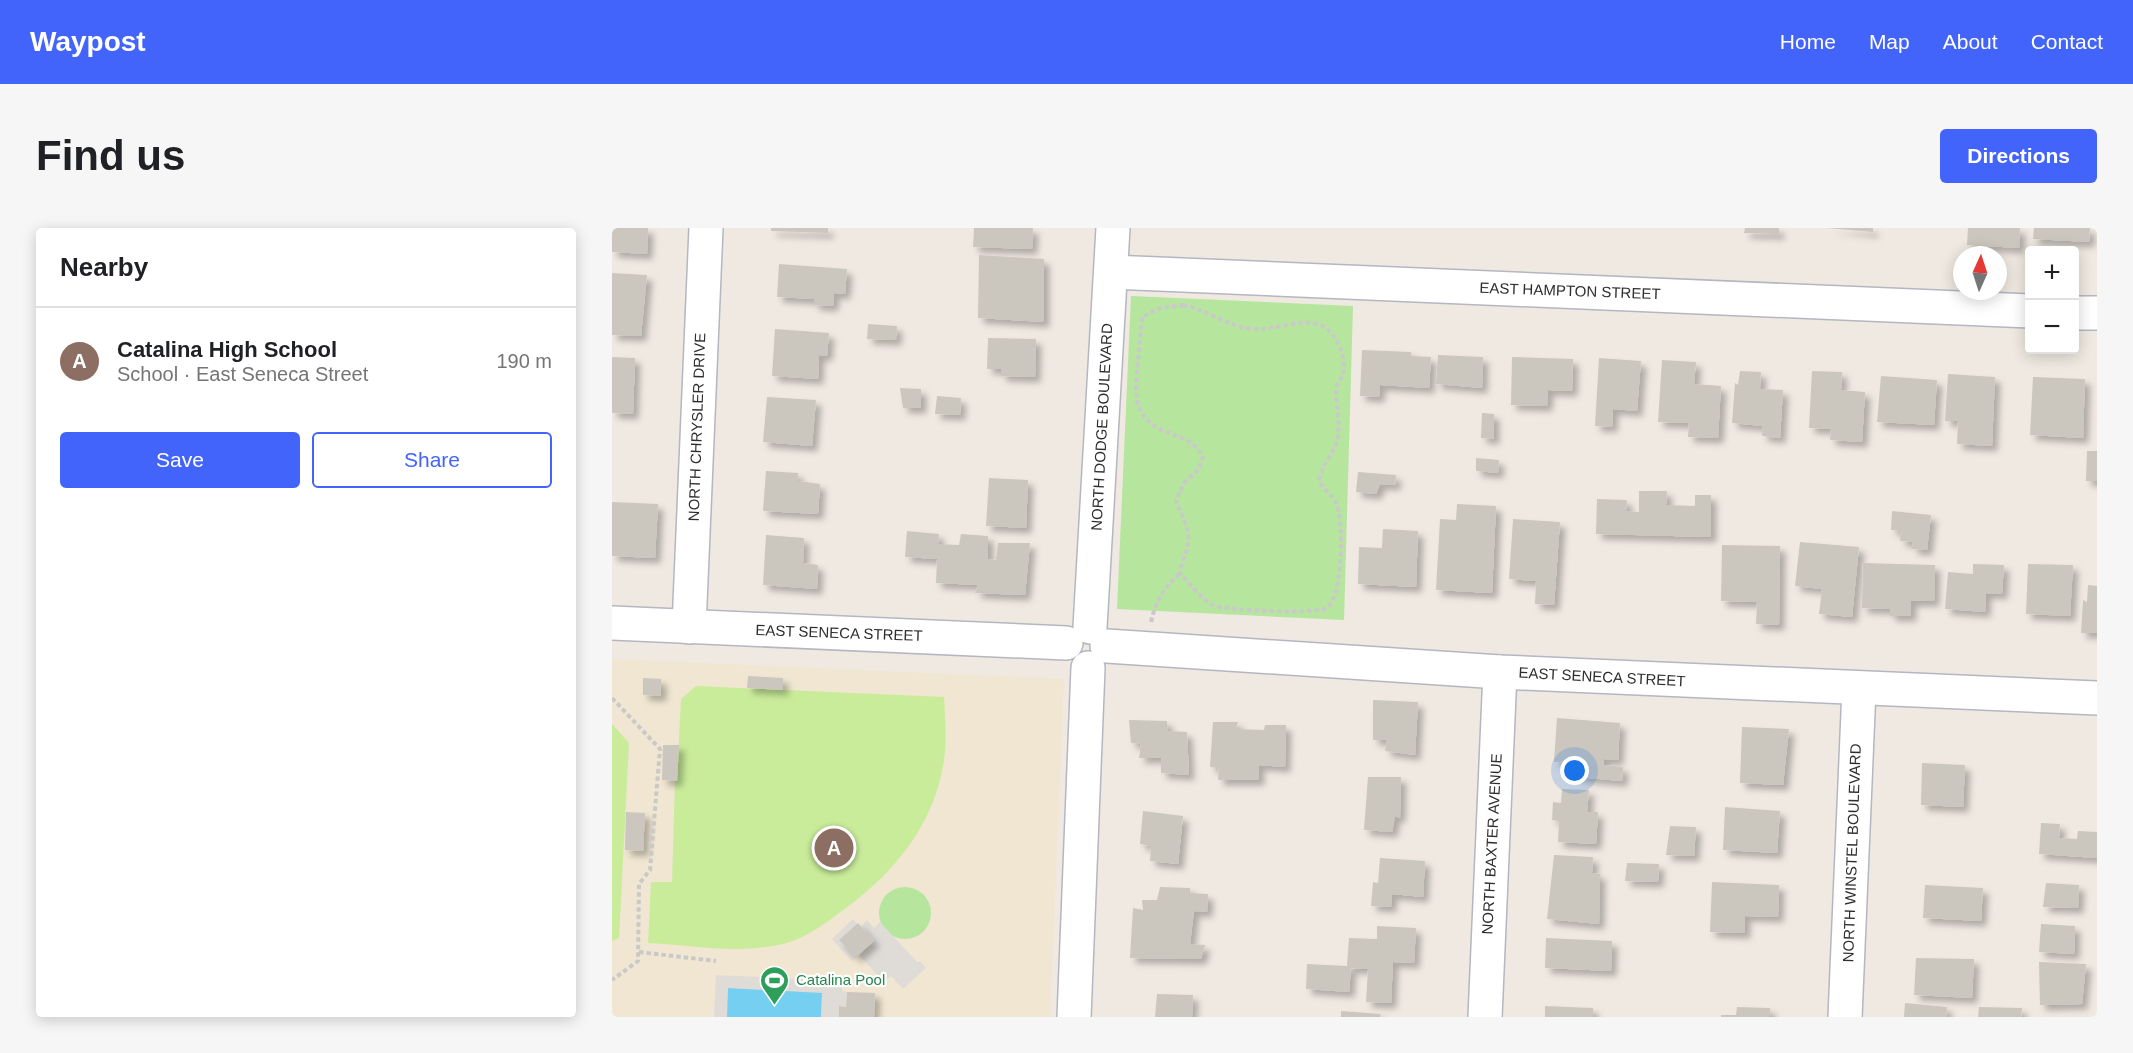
<!DOCTYPE html>
<meta charset="utf-8">
<style>
:root{--surface:#fff;--page:#f6f6f6;--text:#202124;--muted:#757577;--line:#e0e0e0;--accent:#4264fb}
body{margin:0;font-family:Helvetica,sans-serif;background:var(--page);color:var(--text)}
.controls{position:absolute;right:18px;top:18px;display:grid;overflow:hidden;border-radius:6px;box-shadow:0 3px 15px #0003}
.controls button{width:54px;height:54px;display:grid;place-items:center;padding:0;border:0;border-bottom:2px solid var(--line);background:var(--surface);color:var(--text);font:30px sans-serif}
.compass{position:absolute;left:1341px;top:18px;width:54px;height:54px;border-radius:50%;background:var(--surface);box-shadow:0 3px 15px #0003;rotate:3deg}
.you{position:absolute;left:963px;top:543px;width:21px;height:21px;margin:-15px;border:4px solid #fff;border-radius:50%;background:#1a73e8;box-shadow:0 0 0 9px #1a73e833}
.badge{display:grid;place-items:center;width:39px;height:39px;border-radius:50%;background:var(--accent);color:#fff;font-size:20px;font-weight:700}
.pin{position:absolute;translate:-50% -50%;border:3px solid #fff;box-shadow:0 2px 6px #0006}
.list{margin:0;padding:0;list-style:none}
h2{display:flex;justify-content:space-between;align-items:center;height:78px;margin:0;padding:0 24px;font-size:26px}
h2 small{font-size:20px;font-weight:400;color:var(--muted)}
.list li{display:grid;grid-template-columns:39px 1fr auto;gap:18px;align-items:center;box-sizing:border-box;height:108px;padding:0 24px;border-top:2px solid var(--line)}
.list b{display:block;font-size:22px;white-space:nowrap}
.list p{margin:0;font-size:20px;white-space:nowrap;color:var(--muted)}
.list em{font-size:20px;font-style:normal;color:var(--muted)}
.actions{display:flex;gap:12px;padding:18px 24px}
.actions a{flex:1;padding:14px 0;border:2px solid var(--accent);border-radius:6px;text-align:center;font-size:21px;color:var(--accent)}
.actions .main{background:var(--accent);color:#fff}
.map{position:relative;flex:none;width:1485px;height:789px;overflow:hidden;border-radius:6px}
header{display:flex;align-items:center;gap:36px;box-sizing:border-box;height:84px;padding:0 30px;background:var(--accent);color:#fff}
header strong{font-size:28px}
nav{display:flex;gap:33px;margin-inline-start:auto;font-size:21px}
.intro{display:flex;align-items:center;justify-content:space-between;box-sizing:border-box;height:144px;padding:0 36px}
h1{margin:0;font-size:42px}
.button{padding:15px 27px;border-radius:6px;background:var(--accent);color:#fff;font-size:21px;font-weight:700}
main{display:flex;gap:36px;padding:0 36px}
aside{flex:1;background:var(--surface);border-radius:6px;box-shadow:0 3px 15px #0003}
.map>svg:first-child{display:block}
.education{fill:#f0e6d1}
.green{fill:#b6e59e}
.pitch{fill:#c9ec9a}
.plaza{fill:#dfdcd8}
.water{fill:#75cff0}
.building{fill:#cbc7bf;filter:url(#shadow)}
.lines{fill:none;stroke-linecap:round;stroke-linejoin:round}
.minor-casing{stroke:#b4b7c1;stroke-width:36}
.path{stroke:#c9c9c9;stroke-width:4;stroke-dasharray:4.5 3;stroke-linecap:butt}
.minor{stroke:#fff;stroke-width:33}
.labels{text-anchor:middle;stroke-width:4.5;stroke-linejoin:round;paint-order:stroke}
.street-label{font-size:15px;fill:#2e2e2e;stroke:#fff}
.leisure-label{font-size:15px;fill:#27864d;stroke:#fff;text-anchor:start}
</style>
<header>
<strong>Waypost</strong>
<nav><a>Home</a><a>Map</a><a>About</a><a>Contact</a></nav>
</header>
<div class="intro"><h1>Find us</h1><a class="button">Directions</a></div>
<main>
<aside>
<h2>Nearby<small></small></h2>
<ul class="list">
<li><span class="badge" style="background:#8d6e63">A</span><div><b>Catalina High School</b><p>School · East Seneca Street</p></div><em>190 m</em></li>
</ul>
<div class="actions"><a class="main">Save</a><a>Share</a></div>
</aside>
<div class="map">
<svg width="1485" height="789" viewBox="0 0 1485 789">
<defs>
<filter id="shadow"><feDropShadow dx="5.5" dy="5.5" stdDeviation="3" flood-color="#0004"/></filter>
</defs>
<rect width="100%" height="100%" fill="#efe9e1"/>
<polygon class="education" points="0,431 452,451 438,789 0,789"/>
<g class="green">
<polygon points="519,68 741,78 732,392 505,381"/>
<circle cx="293" cy="685" r="26"/>
</g>
<g class="pitch">
<path d="M84,458L332,469C333,489 335,512 332,532C323,595 283,644 234,680C215,694 195,710 171,716C123,727 83,717 36,715L39,654H60L63,552H65L69,471Z"/>
<polygon points="0,496 17,515 7,710 0,713"/>
</g>
<g class="plaza">
<polygon points="241,691 248,699 255,692 262,700 268,694 305,734 308,733 314,740 291,761 279,748 272,754 247,727 240,733 220,711"/>
<polygon points="104,747 231,753 230,763 235,764 234,779 228,778 227,789 209,789 210,766 117,760 115,789 102,789"/>
</g>
<polygon class="water" points="116,760 210,765 209,789 115,789"/>
<g class="building">
<polygon points="0,0 36,0 35,26 0,24"/>
<polygon points="159,0 216,0 216,5 159,3"/>
<polygon points="362,0 421,0 420,21 361,19"/>
<polygon points="1133,0 1167,0 1167,6 1132,5"/>
<polygon points="1215,0 1261,0 1261,4"/>
<polygon points="1356,0 1408,0 1407,20 1355,17"/>
<polygon points="1422,0 1478,0 1477,14 1421,11"/>
<polygon points="367,27 432,31 432,94 366,90"/>
<polygon points="167,36 235,41 233,66 222,65 221,78 202,77 202,71 165,69"/>
<polygon points="0,45 35,47 29,108 0,107"/>
<polygon points="256,96 285,98 284,112 255,111"/>
<polygon points="163,101 217,105 215,128 207,127 206,151 160,148"/>
<polygon points="376,110 424,111 423,149 389,148 389,141 375,141"/>
<polygon points="750,122 799,124 799,128 819,129 817,160 768,157 767,169 748,168"/>
<polygon points="826,127 871,129 870,160 824,156"/>
<polygon points="0,129 23,130 21,186 0,185"/>
<polygon points="900,129 961,131 960,163 936,162 935,178 899,177"/>
<polygon points="987,130 1029,133 1025,183 1001,181 1000,199 983,198"/>
<polygon points="1050,132 1084,134 1082,156 1109,158 1106,210 1076,209 1077,195 1046,194"/>
<polygon points="1128,143 1149,144 1148,161 1171,162 1168,210 1150,208 1151,198 1120,195 1123,155 1126,157"/>
<polygon points="1200,143 1230,144 1229,162 1253,164 1250,214 1218,212 1219,201 1197,200"/>
<polygon points="1336,146 1383,149 1380,218 1345,216 1346,193 1333,193"/>
<polygon points="1269,148 1325,152 1322,197 1265,194"/>
<polygon points="1421,149 1473,151 1471,210 1418,207"/>
<polygon points="288,160 309,161 309,180 291,180"/>
<polygon points="325,168 349,170 348,187 323,186"/>
<polygon points="155,169 204,172 200,218 151,214"/>
<polygon points="870,185 882,186 882,211 869,210"/>
<polygon points="1475,223 1485,223 1485,253 1474,253"/>
<polygon points="864,230 887,232 886,245 864,243"/>
<polygon points="154,243 186,245 186,253 208,256 206,286 151,283"/>
<polygon points="746,244 784,247 783,257 768,256 764,266 744,264"/>
<polygon points="377,250 416,252 414,300 374,298"/>
<polygon points="1027,263 1055,263 1054,277 1083,278 1083,267 1099,267 1099,309 984,306 985,271 1015,272 1014,283 1027,284"/>
<polygon points="0,274 46,276 43,330 0,328"/>
<polygon points="845,276 884,278 880,365 824,362 828,291 844,292"/>
<polygon points="1280,283 1319,287 1315,322 1300,321 1301,314 1288,313 1289,303 1279,302"/>
<polygon points="901,291 948,294 942,377 923,376 924,353 897,351"/>
<polygon points="771,301 806,303 804,359 746,356 747,319 770,320"/>
<polygon points="295,303 327,306 326,316 347,317 349,306 376,308 376,331 384,332 386,315 418,315 413,367 363,365 366,357 324,355 325,331 293,329"/>
<polygon points="154,307 192,310 191,335 206,337 205,361 151,357"/>
<polygon points="1188,314 1247,319 1240,389 1207,386 1210,361 1183,358"/>
<polygon points="1110,317 1168,318 1167,397 1144,396 1145,374 1109,373"/>
<polygon points="1251,335 1323,337 1322,373 1299,373 1299,388 1278,388 1278,381 1250,380"/>
<polygon points="1361,336 1392,337 1390,366 1374,365 1373,384 1333,381 1336,344 1361,346"/>
<polygon points="1416,336 1461,337 1458,388 1414,386"/>
<polygon points="1476,357 1485,358 1485,405 1469,405 1471,372 1475,374"/>
<polygon points="136,448 171,450 171,462 135,460"/>
<polygon points="31,450 49,451 49,468 31,467"/>
<polygon points="761,472 806,474 803,527 773,523 775,512 761,512"/>
<polygon points="945,490 1008,495 1006,532 992,531 992,537 1011,539 1010,553 964,549 965,535 942,534"/>
<polygon points="517,492 555,493 556,503 575,504 577,547 549,545 549,530 527,530 529,516 519,515"/>
<polygon points="601,494 626,494 624,501 652,502 653,497 674,497 673,539 647,537 647,552 606,552 607,540 598,539"/>
<polygon points="1130,499 1177,501 1171,557 1128,555"/>
<polygon points="51,517 67,517 65,553 50,552"/>
<polygon points="1310,535 1353,537 1351,579 1309,577"/>
<polygon points="756,549 789,549 788,590 783,588 780,604 752,602"/>
<polygon points="950,561 977,562 975,584 986,584 984,616 946,614 947,593 940,592 941,574 949,575"/>
<polygon points="1113,579 1168,583 1165,625 1111,622"/>
<polygon points="531,583 571,588 566,636 538,633 539,618 528,616"/>
<polygon points="14,584 33,585 31,623 13,622"/>
<polygon points="1429,595 1448,596 1447,610 1465,611 1466,603 1485,604 1485,630 1427,626"/>
<polygon points="1058,598 1084,599 1082,628 1054,627"/>
<polygon points="942,627 981,629 980,645 988,646 987,696 935,691"/>
<polygon points="768,630 813,633 811,669 780,666 779,679 759,678 761,654 766,655"/>
<polygon points="1015,635 1047,636 1046,654 1013,653"/>
<polygon points="1100,654 1167,657 1166,689 1133,688 1133,705 1098,704"/>
<polygon points="1434,655 1467,657 1466,680 1431,679"/>
<polygon points="1313,657 1371,660 1369,693 1311,690"/>
<polygon points="548,659 578,660 578,665 596,666 595,684 582,683 578,716 593,717 589,731 518,730 521,680 531,682 530,672 545,672"/>
<polygon points="246,695 262,713 244,729 227,712"/>
<polygon points="1429,696 1463,698 1462,726 1427,724"/>
<polygon points="765,698 804,700 802,735 781,734 779,775 754,774 756,741 739,740 737,764 694,761 695,736 735,738 737,710 765,711"/>
<polygon points="934,710 1000,713 999,743 933,740"/>
<polygon points="1304,730 1362,731 1360,770 1302,767"/>
<polygon points="1427,734 1474,736 1470,776 1428,777"/>
<polygon points="235,764 263,765 262,789 227,789 227,778 234,779"/>
<polygon points="545,766 581,767 580,789 543,789"/>
<polygon points="1293,775 1335,779 1334,789 1292,789"/>
<polygon points="933,778 981,780 981,789 933,789"/>
<polygon points="1125,779 1158,780 1158,789 1109,789 1109,787 1124,787"/>
<polygon points="1367,779 1410,780 1409,789 1366,789"/>
<polygon points="729,783 769,786 768,789 729,789"/>
</g>
<g class="lines">
<defs>
<g id="minor">
<polyline points="499,44 1418,83"/>
<polyline points="1462,85 1485,85"/>
<polyline points="0,395 454,415"/>
<polyline points="77,399 94,0"/>
<polyline points="478,399 501,0"/>
<polyline points="495,418 888,444 1485,470"/>
<polyline points="462,789 476,440"/>
<polyline points="873,789 888,444"/>
<polyline points="1233,789 1247,461"/>
</g>
</defs>
<use href="#minor" class="minor-casing"/>
<g class="path">
<path d="M571,77C595,82 615,98 640,101C661,103 684,91 705,96C724,101 734,127 731,145C730,151 724,156 724,162C724,177 728,192 726,208C724,226 708,236 707,253C711,260 720,267 724,274C732,292 731,369 715,380C704,386 613,383 601,377C588,370 578,356 568,345C569,334 574,327 576,316C579,302 569,286 564,273L572,255L586,242L591,230C579,200 538,212 526,177C521,161 529,108 530,89L548,80Z"/>
<path d="M539,394C544,372 552,360 568,345"/>
<polyline points="0,470 48,521 38,642 27,656 26,733 0,752"/>
<polyline points="27,724 104,733"/>
</g>
<use href="#minor" class="minor"/>
</g>
<defs>
<symbol id="stadium-pin" viewBox="-11 -11 22 30"><path d="M0 17L-7.5 6A9.5 9.5 0 1 1 7.5 6Z" fill="#2e9e5b" stroke="#fff"/><path d="M0-5a6.5 5 0 1 0 0 10a6.5 5 0 1 0 0-10ZM-3.5-1.8h7v3.6h-7Z" fill="#fff"/></symbol>
</defs>
<g fill-rule="evenodd">
<use href="#stadium-pin" x="146" y="736" width="33" height="45"/>
</g>
<g class="labels">
<g class="street-label">
<text transform="translate(958 63) rotate(2)" y="5">EAST HAMPTON STREET</text>
<text transform="translate(85 199) rotate(-88)" y="5">NORTH CHRYSLER DRIVE</text>
<text transform="translate(490 199) rotate(-87)" y="5">NORTH DODGE BOULEVARD</text>
<text transform="translate(227 405) rotate(2)" y="5">EAST SENECA STREET</text>
<text transform="translate(990 449) rotate(3)" y="5">EAST SENECA STREET</text>
<text transform="translate(880 616) rotate(-87)" y="5">NORTH BAXTER AVENUE</text>
<text transform="translate(1240 625) rotate(-88)" y="5">NORTH WINSTEL BOULEVARD</text>
</g>
<g class="leisure-label">
<text x="184" y="757">Catalina Pool</text>
</g>
</g>
</svg>
<div class="controls">
<button>+</button>
<button>−</button>
</div>
<svg class="compass" viewBox="-18 -18 36 36"><path d="M0-13l5 13h-10z" fill="#e53935"/><path d="M0 13l5-13h-10z" fill="#757577"/></svg>
<div class="you"></div>
<div class="pin badge" style="left:222px;top:620px;background:#8d6e63">A</div>
</div>
</main>
